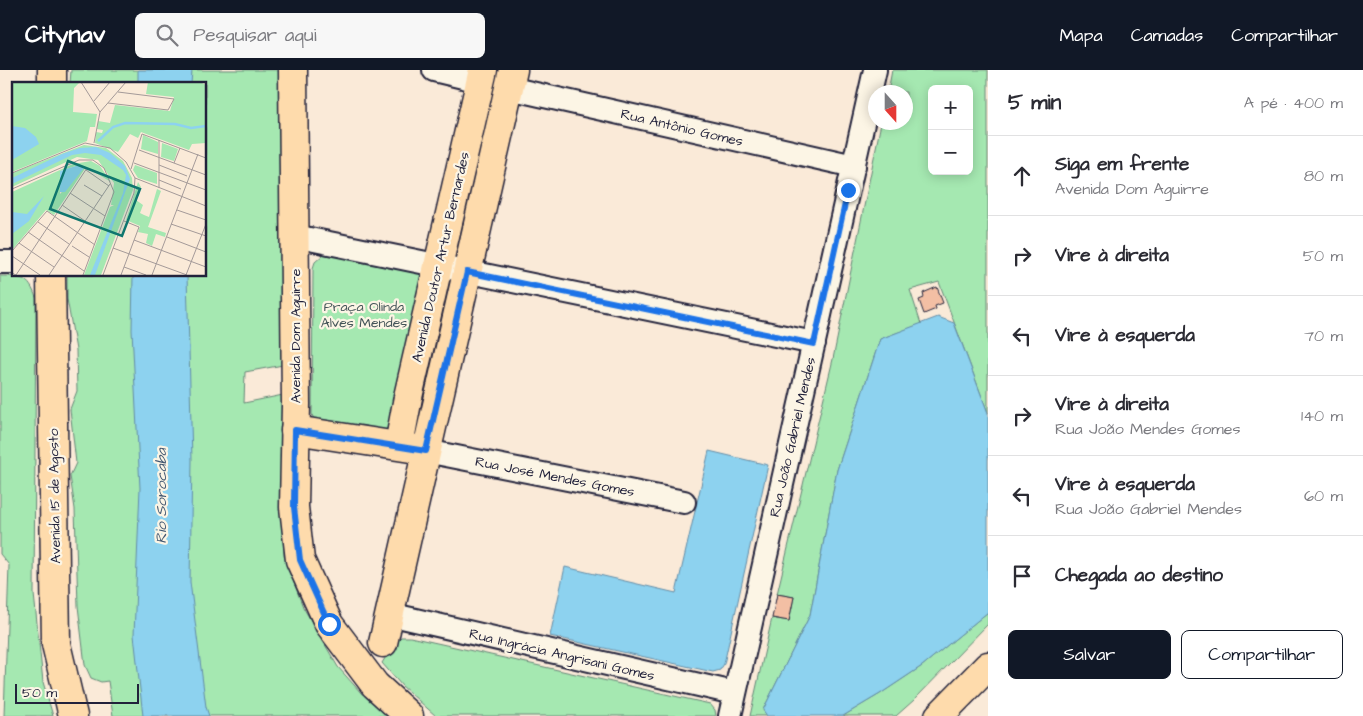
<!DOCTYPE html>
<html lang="pt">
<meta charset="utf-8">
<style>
:root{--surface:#fff;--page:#f7f7f7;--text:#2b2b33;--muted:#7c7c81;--line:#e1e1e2;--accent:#111827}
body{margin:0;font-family:"Architects Daughter",sans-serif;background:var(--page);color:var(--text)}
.controls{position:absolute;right:15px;top:15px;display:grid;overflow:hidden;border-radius:8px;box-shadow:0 2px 12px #0003}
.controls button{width:45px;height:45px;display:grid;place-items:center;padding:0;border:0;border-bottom:1px solid var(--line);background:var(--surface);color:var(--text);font:25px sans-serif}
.compass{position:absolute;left:868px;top:15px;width:45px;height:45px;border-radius:50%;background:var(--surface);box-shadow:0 2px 12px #0003;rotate:159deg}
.scale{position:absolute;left:15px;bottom:12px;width:124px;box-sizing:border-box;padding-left:5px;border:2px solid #22223b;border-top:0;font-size:14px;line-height:18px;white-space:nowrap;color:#22223b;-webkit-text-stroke:4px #fcf5e5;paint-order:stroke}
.stop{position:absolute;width:15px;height:15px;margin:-11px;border:4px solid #1a73e8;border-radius:50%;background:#fff}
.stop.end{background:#1a73e8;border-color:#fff;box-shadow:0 1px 5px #0008}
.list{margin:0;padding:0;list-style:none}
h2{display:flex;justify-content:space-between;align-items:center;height:65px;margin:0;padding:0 20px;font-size:21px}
h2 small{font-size:16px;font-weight:400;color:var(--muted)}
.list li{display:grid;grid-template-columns:32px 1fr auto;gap:15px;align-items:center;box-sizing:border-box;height:80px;padding:0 20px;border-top:1px solid var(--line)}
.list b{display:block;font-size:19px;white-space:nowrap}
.list p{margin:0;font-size:16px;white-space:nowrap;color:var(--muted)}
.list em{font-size:16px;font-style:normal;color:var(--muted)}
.actions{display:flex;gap:10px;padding:15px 20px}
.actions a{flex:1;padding:11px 0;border:1px solid var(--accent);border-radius:8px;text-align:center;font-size:18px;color:var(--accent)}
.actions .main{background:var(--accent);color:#fff}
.icon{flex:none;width:28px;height:28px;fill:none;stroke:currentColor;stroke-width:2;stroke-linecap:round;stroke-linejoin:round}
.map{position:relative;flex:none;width:988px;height:646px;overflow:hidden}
header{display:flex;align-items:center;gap:30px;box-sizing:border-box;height:70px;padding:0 25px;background:var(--accent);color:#fff}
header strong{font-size:24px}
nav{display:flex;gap:28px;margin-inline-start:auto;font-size:18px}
.search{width:350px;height:45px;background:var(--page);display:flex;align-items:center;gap:12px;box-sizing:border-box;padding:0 18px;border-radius:8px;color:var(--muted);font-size:19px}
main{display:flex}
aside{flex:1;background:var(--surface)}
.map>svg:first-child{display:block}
.green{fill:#a5e8b1;stroke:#648576;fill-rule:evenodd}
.water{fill:#8dd2ef;stroke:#628ca7}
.building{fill:#f3bfa4;stroke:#22223b}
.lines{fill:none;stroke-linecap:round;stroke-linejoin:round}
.minor-casing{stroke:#22223b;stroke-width:26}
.major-casing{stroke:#22223b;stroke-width:31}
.minor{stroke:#fcf5e5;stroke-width:22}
.major{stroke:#fedbac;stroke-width:28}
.route{stroke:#1a73e8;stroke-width:6}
.labels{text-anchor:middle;stroke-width:4.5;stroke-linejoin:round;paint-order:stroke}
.street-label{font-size:14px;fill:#22223b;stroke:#fcf5e5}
.park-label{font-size:14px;fill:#435458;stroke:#fcf5e5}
.water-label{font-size:15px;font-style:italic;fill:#425771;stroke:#fcf5e5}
.inset-river{fill:none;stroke:#8dd2ef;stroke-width:2.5}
.inset-road{fill:none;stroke:#a49a99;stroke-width:1}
.view{fill:#0f766e;fill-opacity:0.15;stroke:#0f766e;stroke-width:2.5}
.inset-edge{fill:none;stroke:#22223b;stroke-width:2.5}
</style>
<header>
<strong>Citynav</strong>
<div class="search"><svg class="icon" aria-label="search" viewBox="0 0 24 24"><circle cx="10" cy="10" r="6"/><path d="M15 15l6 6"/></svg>Pesquisar aqui</div>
<nav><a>Mapa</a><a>Camadas</a><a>Compartilhar</a></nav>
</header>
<main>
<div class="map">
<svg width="988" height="646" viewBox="0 0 988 646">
<rect width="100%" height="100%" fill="#faead8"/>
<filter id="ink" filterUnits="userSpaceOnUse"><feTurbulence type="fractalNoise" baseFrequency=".02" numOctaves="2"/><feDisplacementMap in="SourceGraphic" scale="10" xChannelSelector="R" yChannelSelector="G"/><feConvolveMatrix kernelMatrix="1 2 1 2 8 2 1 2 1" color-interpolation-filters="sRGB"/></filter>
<g filter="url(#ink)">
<g class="green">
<polygon points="71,0 280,0 283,295 245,302 244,333 283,325 282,430 284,486 303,537 338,597 362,624 383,636 396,646 113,646 108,611 101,612 91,608 85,595 78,536 75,439 70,406 76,393 70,339 77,321 76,280 67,229 67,205 205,205 205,14 70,14"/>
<path d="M892,0H988V343L939,212L910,220L921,254L880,269L837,400L810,545L763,640L767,646H750L772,548L789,551L794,527L777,524L833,289L881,53L906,52V22H888ZM932,19H969V101H932Z"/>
<polygon points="324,184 330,184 419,202 423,207 393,355 385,365 316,357 312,344 313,198 315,192"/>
<path d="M0,206C21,206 29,207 36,228L34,524L43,612L53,646H4L9,495L0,484Z"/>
<polygon points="988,542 988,554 914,630 896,646 843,646 880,624 922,596"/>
<polygon points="401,567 410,567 710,634 715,640 716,646 436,646 402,616 382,593 394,574"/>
</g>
<g class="water">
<polygon points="138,0 192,0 191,14 138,14"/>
<polygon points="133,205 187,205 192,390 190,512 206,637 209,646 143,646 134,565 140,418 132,260"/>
<polygon points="938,247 954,253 988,343 988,542 922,596 880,624 843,646 767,646 763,640 810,545 837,400 880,269"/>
<polygon points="709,381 768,395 724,594 720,600 713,602 550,566 565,497 676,523"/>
</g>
<g class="building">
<polygon points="937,217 943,233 935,236 936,239 924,244 919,230 924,228 923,223"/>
<polygon points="777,524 794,527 789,551 772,548"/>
</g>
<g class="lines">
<defs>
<g id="minor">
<polyline points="434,0 480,11"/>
<polyline points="509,18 854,96"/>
<polyline points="295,166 814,273"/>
<polyline points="0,192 14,192"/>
<polyline points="426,381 684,432"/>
<polyline points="389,544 734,623"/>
<polyline points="730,646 875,0"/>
</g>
<g id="major">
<polyline points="293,0 296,334 294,437 300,490 329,554 375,615 409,646"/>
<polyline points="52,14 52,0"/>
<polyline points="51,205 56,574 73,646"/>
<polyline points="295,360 417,379"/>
<polyline points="399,375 408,327 483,0"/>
<polyline points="383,573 513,0"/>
<polyline points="939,646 988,596"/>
</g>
</defs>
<use href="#minor" class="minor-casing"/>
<use href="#major" class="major-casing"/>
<use href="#minor" class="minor"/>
<use href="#major" class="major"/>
</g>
</g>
<g class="lines" filter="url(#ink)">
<polyline class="route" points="329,554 300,490 294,437 295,360 426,381 467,202 814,274 848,120"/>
</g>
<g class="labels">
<g class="street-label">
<text transform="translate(682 57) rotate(13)" y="5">Rua Antônio Gomes</text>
<text transform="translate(440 187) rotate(-77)" y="5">Avenida Doutor Artur Bernardes</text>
<text transform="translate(295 266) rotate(-90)" y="5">Avenida Dom Aguirre</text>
<text transform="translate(792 367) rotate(-77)" y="5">Rua João Gabriel Mendes</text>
<text transform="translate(555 406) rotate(11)" y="5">Rua José Mendes Gomes</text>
<text transform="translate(54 426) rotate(-91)" y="5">Avenida 15 de Agosto</text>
<text transform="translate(562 584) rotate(13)" y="5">Rua Ingrácia Angrisani Gomes</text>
</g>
<g class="park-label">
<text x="364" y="241">Praça Olinda<tspan x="364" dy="16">Alves Mendes</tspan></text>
</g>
<g class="water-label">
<text transform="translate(161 426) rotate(-90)" y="5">Rio Sorocaba</text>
</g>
</g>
<g transform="translate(12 12)">
<rect width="194" height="194" fill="#faead8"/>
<path d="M0,0H68L62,6L61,30L85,32L83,45H78L75,59L0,90ZM136,0H188L194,3V61L180,62L177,68L129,50L126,56L118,52L106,70L83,61L84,50L90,51L91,48L85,47L86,39L98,41L103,23L158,29L162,15L134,12ZM131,53L146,60V72L129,67ZM150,61L166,67L162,79L149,75ZM72,63L94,66L111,79L120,96L121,108L89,193H72L98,125L102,123H99L102,101L86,78L65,75L0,105V91ZM79,79L88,84L99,100L74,85L42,133L34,128L0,168V110L61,82ZM67,83L72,86L48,112V89ZM123,83L145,91V102L126,96L121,88ZM126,100L129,105L124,118L131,123L128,131L132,133L137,135L145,107L149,109L136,145L154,151L153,155L144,152L140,164L134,161L136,152L126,150L128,144L114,138Z" fill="#a5e8b1" fill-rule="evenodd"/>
<path d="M0,44L13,46L24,55L27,62L0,78ZM84,65L98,71L113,84L118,97L83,193H78L111,111L114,93L111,88L89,73L73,71L60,73L0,102V96L50,72L68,66ZM67,83L72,86L53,110H48V89ZM32,114L17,139L0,152V130L15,132Z" fill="#8dd2ef"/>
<path class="inset-river" d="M86,59L101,45L113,41L163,42L179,46L194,44"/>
<path class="inset-road" d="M69,0L88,30M82,19L98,0M96,21L156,28L162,17L106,10M82,61L88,30L114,0M127,68L194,93M122,81L194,108M162,81L168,66M147,83L175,94M119,87L130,52L194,76M74,88L97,104M0,91L73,61L98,66L114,80L123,96L122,111L91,193M123,96L194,124M147,98L169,107M72,103L90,114M147,106V58M0,107L67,78H81L92,86L102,110L71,193M58,111L93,134M50,123L73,139M165,128L194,138M26,140L57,162M159,142L194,154M16,150L72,189M155,155L194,170M122,158L194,185M7,161L42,185M60,164L77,175M101,166L175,193M0,169L35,129L83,163M0,174L28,193M112,185L134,193M0,191L4,193L75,86M37,193L98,102M109,193L127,145L112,139M140,193L186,72M174,193L194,142"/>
<path class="view" d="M56,79L128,107L110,154L38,127Z"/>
<rect width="194" height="194" class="inset-edge"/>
</g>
</svg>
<div class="controls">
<button>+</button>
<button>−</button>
</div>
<svg class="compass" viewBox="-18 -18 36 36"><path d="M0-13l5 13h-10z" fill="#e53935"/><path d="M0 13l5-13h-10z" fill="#7c7c81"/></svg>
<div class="scale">50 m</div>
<div class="stop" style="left:329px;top:554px"></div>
<div class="stop end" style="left:848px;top:120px"></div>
</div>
<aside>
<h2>5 min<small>A pé · 400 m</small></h2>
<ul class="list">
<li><svg class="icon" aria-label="ahead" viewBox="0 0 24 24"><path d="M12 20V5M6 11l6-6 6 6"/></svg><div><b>Siga em frente</b><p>Avenida Dom Aguirre</p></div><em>80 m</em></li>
<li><svg class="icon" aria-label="right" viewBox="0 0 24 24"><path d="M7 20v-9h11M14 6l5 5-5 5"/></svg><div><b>Vire à direita</b></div><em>50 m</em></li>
<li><svg class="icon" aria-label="left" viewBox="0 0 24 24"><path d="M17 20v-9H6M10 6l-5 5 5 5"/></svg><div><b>Vire à esquerda</b></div><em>70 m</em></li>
<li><svg class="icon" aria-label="right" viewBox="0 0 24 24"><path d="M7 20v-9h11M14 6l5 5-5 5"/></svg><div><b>Vire à direita</b><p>Rua João Mendes Gomes</p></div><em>140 m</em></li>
<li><svg class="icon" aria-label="left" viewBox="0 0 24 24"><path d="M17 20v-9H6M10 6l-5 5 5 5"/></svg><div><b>Vire à esquerda</b><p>Rua João Gabriel Mendes</p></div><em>60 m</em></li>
<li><svg class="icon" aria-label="arrive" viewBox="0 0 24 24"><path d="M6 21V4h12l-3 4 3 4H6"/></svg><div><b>Chegada ao destino</b></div></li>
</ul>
<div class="actions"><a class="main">Salvar</a><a>Compartilhar</a></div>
</aside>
</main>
